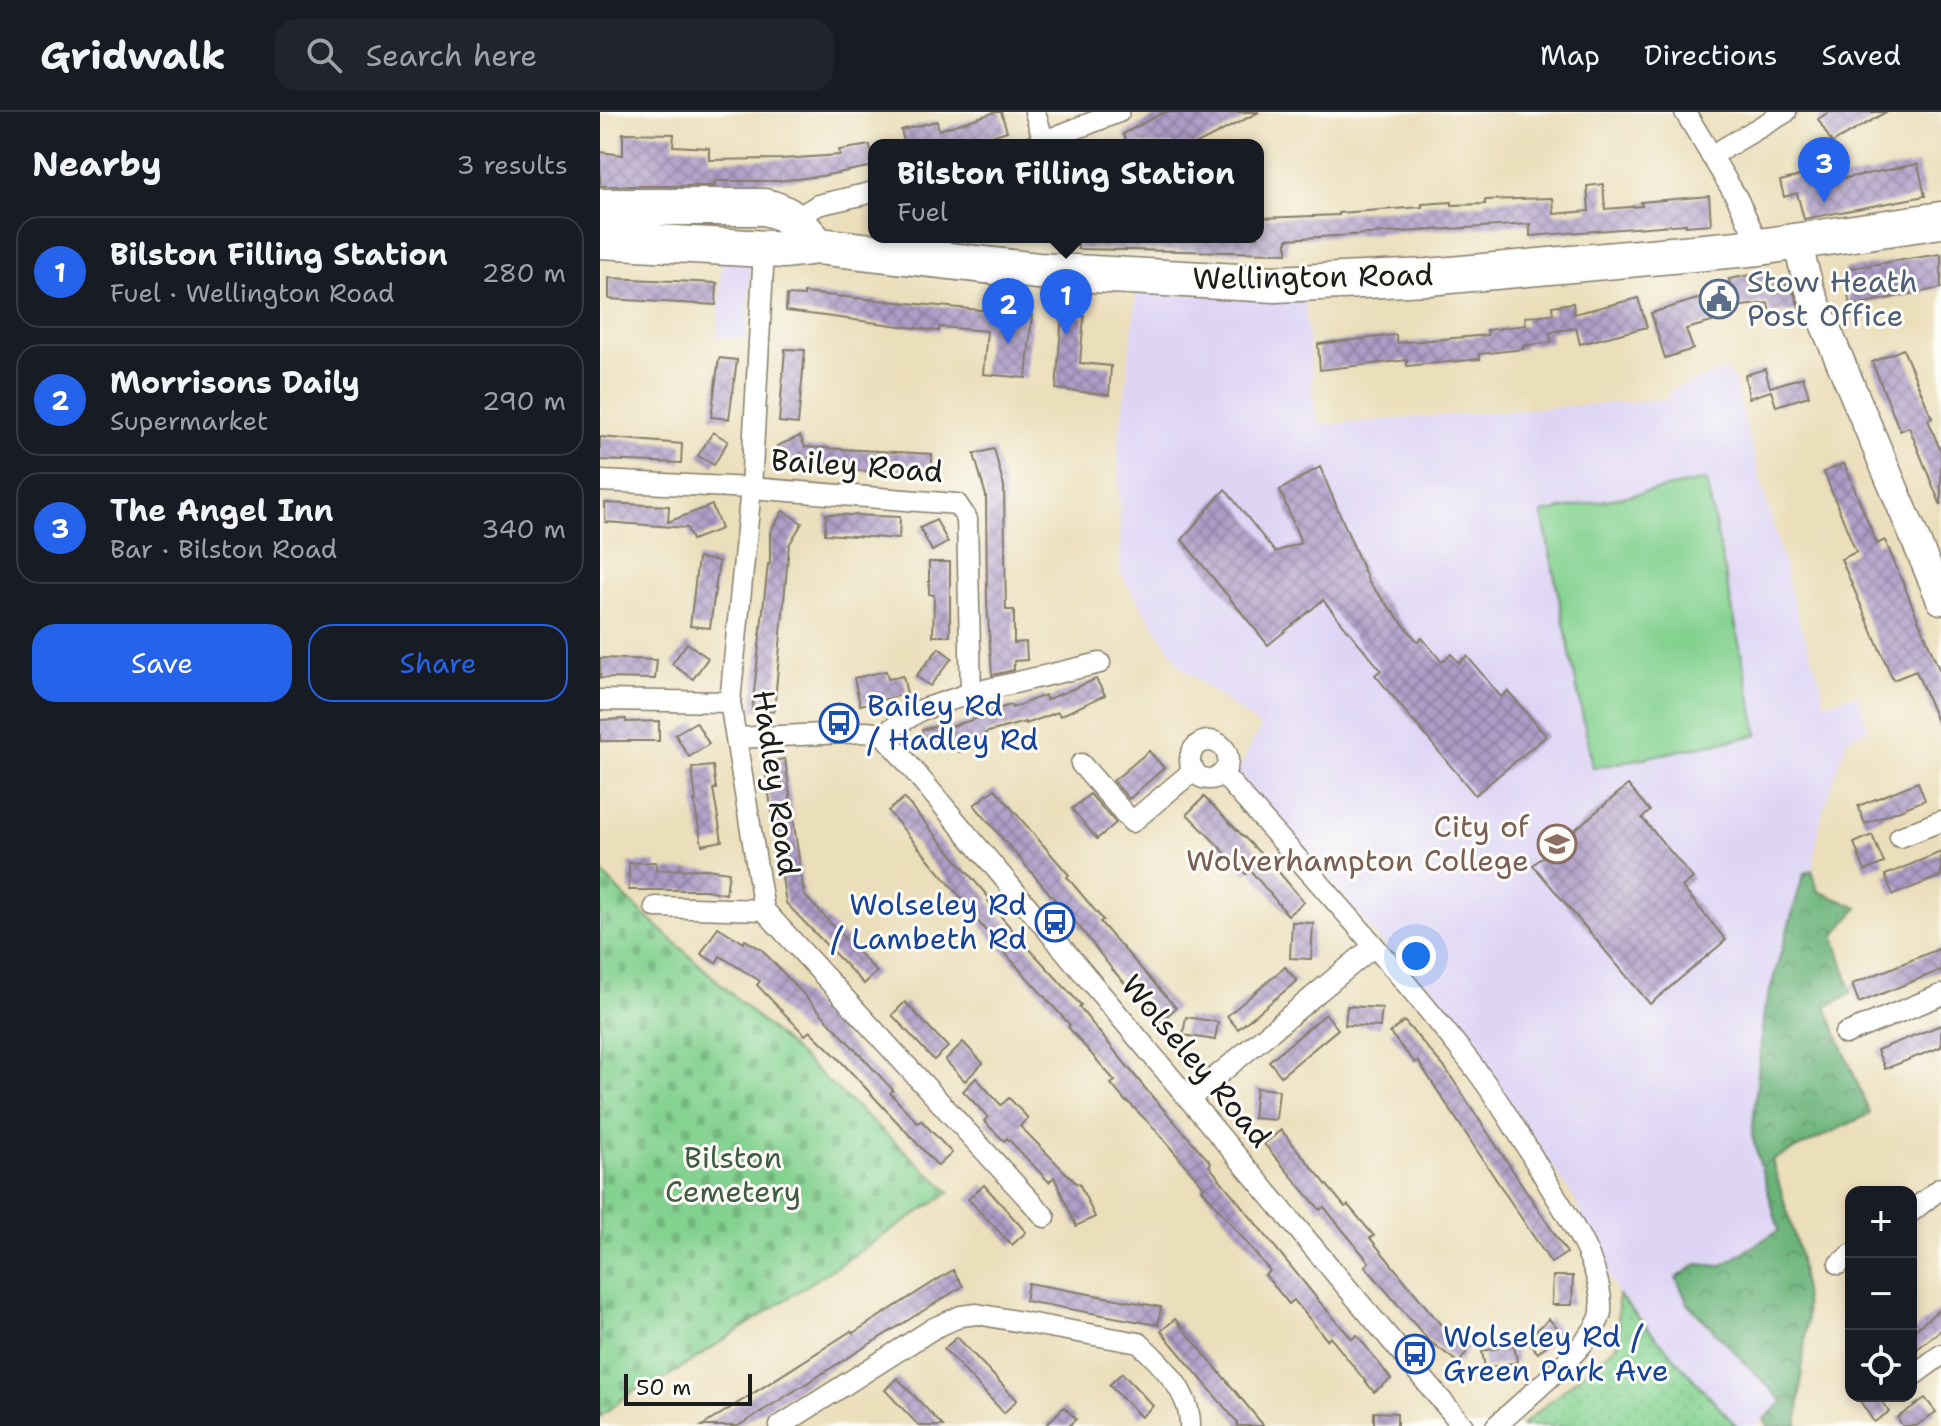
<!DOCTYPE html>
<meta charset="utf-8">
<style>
:root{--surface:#171b24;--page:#20242c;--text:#f1f3f6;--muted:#9ea1a6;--line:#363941;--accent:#2563eb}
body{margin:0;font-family:"Shantell Sans",sans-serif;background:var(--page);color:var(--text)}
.controls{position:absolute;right:24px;bottom:24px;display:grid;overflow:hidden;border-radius:16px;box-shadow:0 4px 12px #0003}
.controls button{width:72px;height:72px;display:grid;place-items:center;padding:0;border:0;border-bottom:2px solid var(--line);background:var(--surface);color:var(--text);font:40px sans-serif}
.scale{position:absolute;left:24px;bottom:20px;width:128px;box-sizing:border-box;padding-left:8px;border:4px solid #1c1c1c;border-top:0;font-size:22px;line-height:28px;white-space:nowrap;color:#1c1c1c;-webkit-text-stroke:6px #fdfcf7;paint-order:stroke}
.you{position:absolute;left:816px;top:844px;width:28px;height:28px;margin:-20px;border:6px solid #fff;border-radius:50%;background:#1a73e8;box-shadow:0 0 0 12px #1a73e833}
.badge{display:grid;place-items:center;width:52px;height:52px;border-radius:50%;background:var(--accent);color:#fff;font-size:26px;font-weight:700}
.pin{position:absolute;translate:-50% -66px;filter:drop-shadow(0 2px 4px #0008)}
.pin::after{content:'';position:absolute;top:42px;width:28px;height:24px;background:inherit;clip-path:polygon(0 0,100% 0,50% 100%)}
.popup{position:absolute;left:268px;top:27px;width:396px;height:104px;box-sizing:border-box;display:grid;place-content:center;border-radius:16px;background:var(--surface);filter:drop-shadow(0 2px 6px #0005);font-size:26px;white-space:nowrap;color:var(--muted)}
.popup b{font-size:30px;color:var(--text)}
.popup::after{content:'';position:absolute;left:50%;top:100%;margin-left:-16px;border:16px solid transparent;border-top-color:var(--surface)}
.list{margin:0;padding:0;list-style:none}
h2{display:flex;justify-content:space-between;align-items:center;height:104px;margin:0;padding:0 32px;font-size:34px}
h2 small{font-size:26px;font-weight:400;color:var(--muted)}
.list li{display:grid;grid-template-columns:52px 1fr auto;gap:24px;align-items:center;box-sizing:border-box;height:112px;margin:0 16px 16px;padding:0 16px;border:2px solid var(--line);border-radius:24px}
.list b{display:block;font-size:30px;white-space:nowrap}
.list p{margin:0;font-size:26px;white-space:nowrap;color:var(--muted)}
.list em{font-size:26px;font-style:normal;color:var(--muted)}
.actions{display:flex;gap:16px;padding:24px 32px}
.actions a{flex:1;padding:18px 0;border:2px solid var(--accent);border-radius:24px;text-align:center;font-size:28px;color:var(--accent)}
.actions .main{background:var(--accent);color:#fff}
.icon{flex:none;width:44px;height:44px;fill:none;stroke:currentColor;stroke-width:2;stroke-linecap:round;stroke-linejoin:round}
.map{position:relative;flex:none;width:1341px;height:1314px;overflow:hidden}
header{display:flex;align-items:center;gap:48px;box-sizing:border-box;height:112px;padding:0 40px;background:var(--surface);border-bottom:2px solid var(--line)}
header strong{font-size:38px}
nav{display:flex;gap:44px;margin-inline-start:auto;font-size:28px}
.search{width:560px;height:72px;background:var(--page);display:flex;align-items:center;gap:20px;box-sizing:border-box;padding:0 28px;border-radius:24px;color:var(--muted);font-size:30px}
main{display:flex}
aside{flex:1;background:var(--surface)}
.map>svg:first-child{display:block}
.built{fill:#ded5f5}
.green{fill:url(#green-dots);stroke:#507756;stroke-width:2}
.forest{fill:url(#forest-crowns);stroke:#44684b;stroke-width:2}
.cemetery{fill:url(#cemetery-stones);stroke:#507756;stroke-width:2}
.pitch{fill:#84d290;stroke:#507756;stroke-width:2}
.building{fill:url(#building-cross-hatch)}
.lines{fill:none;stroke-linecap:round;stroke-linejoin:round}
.street-casing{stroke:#847d6b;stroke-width:23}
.secondary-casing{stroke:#847d6b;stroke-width:31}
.highway-casing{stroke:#847d6b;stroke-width:39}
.street{stroke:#fff;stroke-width:20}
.secondary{stroke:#fff;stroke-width:28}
.highway{stroke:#fff;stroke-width:36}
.labels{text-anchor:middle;stroke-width:6;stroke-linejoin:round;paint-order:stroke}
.street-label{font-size:30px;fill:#1c1c1c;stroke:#fdfcf7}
.service-label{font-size:30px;fill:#4e5e75;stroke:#fdfcf7;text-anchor:start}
.transit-label{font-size:30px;fill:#164399;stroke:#fdfcf7;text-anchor:start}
.education-label{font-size:30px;fill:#785e54;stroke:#fdfcf7;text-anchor:end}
.park-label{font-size:30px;fill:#405c45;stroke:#fdfcf7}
</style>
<header>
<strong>Gridwalk</strong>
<div class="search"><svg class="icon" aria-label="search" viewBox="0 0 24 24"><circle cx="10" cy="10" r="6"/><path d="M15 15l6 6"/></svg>Search here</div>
<nav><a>Map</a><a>Directions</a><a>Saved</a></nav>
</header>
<main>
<aside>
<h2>Nearby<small>3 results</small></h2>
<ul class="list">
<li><span class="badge">1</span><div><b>Bilston Filling Station</b><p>Fuel · Wellington Road</p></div><em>280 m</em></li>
<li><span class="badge">2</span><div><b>Morrisons Daily</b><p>Supermarket</p></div><em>290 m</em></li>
<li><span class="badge">3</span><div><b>The Angel Inn</b><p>Bar · Bilston Road</p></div><em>340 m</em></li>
</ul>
<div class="actions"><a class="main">Save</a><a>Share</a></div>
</aside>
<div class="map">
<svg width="1341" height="1314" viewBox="0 0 1341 1314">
<defs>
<pattern id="green-dots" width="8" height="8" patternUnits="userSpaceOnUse" patternTransform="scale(2)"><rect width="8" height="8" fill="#84d290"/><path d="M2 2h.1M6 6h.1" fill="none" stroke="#71b47c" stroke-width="1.8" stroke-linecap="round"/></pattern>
<pattern id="forest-crowns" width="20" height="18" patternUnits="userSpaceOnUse" patternTransform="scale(2)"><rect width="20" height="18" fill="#6bb47a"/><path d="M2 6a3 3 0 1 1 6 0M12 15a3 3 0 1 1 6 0" fill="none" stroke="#579263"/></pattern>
<pattern id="cemetery-stones" width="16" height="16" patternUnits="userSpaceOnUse" patternTransform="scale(2)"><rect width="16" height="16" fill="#84d290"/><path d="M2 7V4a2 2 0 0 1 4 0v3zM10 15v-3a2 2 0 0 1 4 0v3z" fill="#71b47c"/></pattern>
<pattern id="building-cross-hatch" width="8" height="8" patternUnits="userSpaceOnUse" patternTransform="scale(2)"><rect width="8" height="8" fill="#ae9dc7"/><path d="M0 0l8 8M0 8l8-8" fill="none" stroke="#8d7fa1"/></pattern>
</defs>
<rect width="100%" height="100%" fill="#fdfcf7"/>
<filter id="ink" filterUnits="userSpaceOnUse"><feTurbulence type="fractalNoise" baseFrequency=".0125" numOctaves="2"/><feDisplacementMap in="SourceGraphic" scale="16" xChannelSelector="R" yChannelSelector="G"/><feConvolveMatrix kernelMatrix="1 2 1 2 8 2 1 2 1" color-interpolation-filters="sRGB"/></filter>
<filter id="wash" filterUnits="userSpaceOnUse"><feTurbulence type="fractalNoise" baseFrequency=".006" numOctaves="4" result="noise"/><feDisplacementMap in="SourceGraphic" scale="32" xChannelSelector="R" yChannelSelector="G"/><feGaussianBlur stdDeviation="1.8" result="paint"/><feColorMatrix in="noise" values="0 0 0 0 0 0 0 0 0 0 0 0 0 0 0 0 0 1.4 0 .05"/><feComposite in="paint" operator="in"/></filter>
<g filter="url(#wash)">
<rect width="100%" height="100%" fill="#ebdeba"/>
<g class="built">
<polygon points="122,149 151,151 146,227 117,225"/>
<polygon points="537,181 704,186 717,313 1069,287 1068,279 1125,258 1133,266 1198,505 1220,568 1224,591 1257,582 1269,617 1248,626 1221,705 1212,758 1218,779 1258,796 1234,824 1252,881 1226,895 1233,914 1152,1024 1179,1118 1121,1154 1097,1152 1089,1193 1184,1290 1155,1314 1136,1314 1018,1183 975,1088 892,964 823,879 637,660 661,615 582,556 521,462 518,338"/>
</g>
<polygon class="green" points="1018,1183 1136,1314 921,1314 1018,1232"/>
<polygon class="forest" points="1212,758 1218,779 1258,796 1234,824 1252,881 1226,895 1270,1002 1172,1048 1199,1140 1207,1204 1197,1314 1168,1314 1164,1307 1183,1290 1089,1193 1076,1166 1097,1152 1121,1154 1179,1118 1152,1024 1164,899 1204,761"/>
<polygon class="cemetery" points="0,759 27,787 350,1080 55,1273 34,1278 0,1305"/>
<polygon class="pitch" points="1106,368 1158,623 993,656 942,401"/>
<g id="blocks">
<g class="building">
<polygon points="396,0 401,0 407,19 364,33 305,33 301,18 337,9 339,18"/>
<polygon points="564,0 659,0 595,33 529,33 523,22"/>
<polygon points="1229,0 1286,0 1232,31 1218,7"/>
<polygon points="23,21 74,22 73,34 109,36 109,48 181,47 240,43 239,38 270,33 274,54 222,64 178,69 115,69 115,74 0,74 0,40 23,43"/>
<polygon points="1318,52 1325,84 1204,107 1197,81 1184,85 1180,69 1232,56 1235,68"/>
<polygon points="1003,72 1005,97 1042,94 1041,90 1109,84 1111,112 1086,114 1086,112 930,124 930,112 687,127 687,141 478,137 478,125 658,125 658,106 739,103 739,101 822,95 822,92 852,90 852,93 885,92 885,88 953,86 954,102 989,99 987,74"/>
<polygon points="1341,142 1341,176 1250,194 1244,157"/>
<polygon points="1165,160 1192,176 1200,198 1170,202 1168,191 1134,195 1129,167"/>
<polygon points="9,166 117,171 116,193 9,187"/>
<polygon points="204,181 432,203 426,266 383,262 387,219 339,215 339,219 186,199 187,183 204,184"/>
<polygon points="1104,185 1112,210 1086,217 1093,237 1065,246 1051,201"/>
<polygon points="1038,186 1047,215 980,232 976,216 950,220 951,230 923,234 924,237 879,242 880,247 807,254 807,248 720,258 718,232 796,223 797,231 888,223 887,218 926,213 925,205 953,202 952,194 973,191 974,202"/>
<polygon points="462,203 484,204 480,251 511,254 509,283 456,277"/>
<polygon points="185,237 205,238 198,312 179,310"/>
<polygon points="1303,237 1332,306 1328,308 1341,340 1341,394 1309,315 1300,319 1272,250"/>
<polygon points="119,246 137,248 129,307 111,305"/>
<polygon points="1165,257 1170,275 1203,265 1209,284 1176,294 1171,279 1149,286 1145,263"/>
<polygon points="113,320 128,329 114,353 98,344"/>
<polygon points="200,324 205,335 332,342 332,363 210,356 211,345 186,356 177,334"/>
<polygon points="0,325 82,332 81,351 0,348"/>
<polygon points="394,337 404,374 406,498 414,498 414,531 426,530 427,548 414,549 414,558 392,563 387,490 386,384 374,342"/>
<polygon points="1244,351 1277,432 1285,428 1341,562 1341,619 1316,559 1293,568 1241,447 1256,440 1224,360"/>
<polygon points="720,355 769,471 818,530 822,526 842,550 851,542 859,551 867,544 901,585 908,579 946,624 875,683 775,563 781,558 723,488 668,533 582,428 625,377 675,440 701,431 680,378"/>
<polygon points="5,391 69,394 68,410 112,393 121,417 92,428 87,416 5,410"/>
<polygon points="183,399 202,411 189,433 174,600 152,598 168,452 170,452 170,420"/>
<polygon points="226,402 300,405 299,427 225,422"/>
<polygon points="336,408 348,430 332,439 320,416"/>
<polygon points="98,446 119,449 110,516 90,514"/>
<polygon points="329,450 350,450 350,524 333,524 334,483 329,482"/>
<polygon points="87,531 108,546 93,567 72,552"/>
<polygon points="339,536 352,546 330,574 316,564"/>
<polygon points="0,546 57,548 55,567 0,566"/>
<polygon points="286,559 288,567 303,564 307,582 260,593 254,566"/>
<polygon points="496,567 505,583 460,604 458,600 426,612 425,610 385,621 388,632 359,640 356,631 327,638 322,618 345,612 346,616 385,604 384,601 411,593 412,596 445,583 446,588"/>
<polygon points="26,607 26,610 59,609 59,629 0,629 0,608"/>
<polygon points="96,610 109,632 89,645 75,622"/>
<polygon points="549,639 564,656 529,687 513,669"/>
<polygon points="185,647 204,783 277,860 264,872 186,791 164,650"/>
<polygon points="113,654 116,677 113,677 122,729 102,733 94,689 96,689 92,656"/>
<polygon points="1318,670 1325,688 1265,712 1258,694"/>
<polygon points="1028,673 1050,699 1042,706 1093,766 1082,775 1126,828 1050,892 933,753"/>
<polygon points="395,677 469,763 467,765 503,808 500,810 576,896 561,909 533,876 531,878 512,857 464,795 462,796 374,693"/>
<polygon points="490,682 516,711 497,727 472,697"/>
<polygon points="604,685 678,759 704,790 688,803 650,758 646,762 587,702"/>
<polygon points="304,686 390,787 388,789 415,821 481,893 479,895 549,981 611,1051 609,1054 719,1189 752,1227 757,1223 791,1267 774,1280 730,1225 727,1228 694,1188 689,1192 665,1163 670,1159 602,1077 604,1075 552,1014 527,989 526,990 511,972 515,969 468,915 470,913 394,829 376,807 378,806 288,699"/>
<polygon points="1272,723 1284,751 1265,759 1254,731"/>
<polygon points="1341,740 1341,764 1293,783 1285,763"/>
<polygon points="56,750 56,758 106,757 129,760 126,782 106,778 29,778 29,751"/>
<polygon points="692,810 713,811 711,847 690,846"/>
<polygon points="118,815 144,831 145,828 161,837 293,978 290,981 318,1011 321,1008 352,1041 338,1054 236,944 210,919 205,923 157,873 160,869 120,844 116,851 101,842"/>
<polygon points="1341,836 1341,858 1259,891 1252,872"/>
<polygon points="685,855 697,869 638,917 627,904"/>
<polygon points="305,890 348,935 334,948 292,903"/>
<polygon points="747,894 782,896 780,915 745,913"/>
<polygon points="726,902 738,917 681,964 669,949"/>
<polygon points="586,905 618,910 615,928 583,923"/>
<polygon points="804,909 846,957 967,1141 951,1151 818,949 815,951 790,921"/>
<polygon points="1341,913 1341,935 1285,957 1277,938"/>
<polygon points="363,930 383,951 365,969 345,948"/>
<polygon points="376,966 401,993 409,986 428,1006 420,1014 477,1072 479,1071 495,1105 476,1114 454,1065 449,1070 407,1026 404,1029 384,1009 388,1005 363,979"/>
<polygon points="656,976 679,978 676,1008 653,1006"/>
<polygon points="681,1018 745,1095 748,1093 774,1124 770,1126 841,1213 870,1235 859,1251 828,1228 765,1154 769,1150 724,1095 720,1098 664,1032"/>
<polygon points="384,1073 426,1120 412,1133 368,1087"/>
<polygon points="353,1158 363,1174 138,1314 102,1314 251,1219 253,1221"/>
<polygon points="953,1164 973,1164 972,1193 952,1193"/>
<polygon points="428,1171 561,1195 558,1213 425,1189"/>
<polygon points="1341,1196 1341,1218 1311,1242 1311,1221"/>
<polygon points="575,1207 611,1250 664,1314 637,1314 637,1310 561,1219"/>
<polygon points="949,1207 961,1220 938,1241 926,1228"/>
<polygon points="357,1225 417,1288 404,1301 344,1237"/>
<polygon points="914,1233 917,1250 885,1256 882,1239"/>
<polygon points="522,1261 553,1294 541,1305 509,1273"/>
<polygon points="297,1266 343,1314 319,1314 285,1278"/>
<polygon points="1268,1284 1278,1284 1289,1300 1274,1310 1260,1289"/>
<polygon points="1325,1286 1336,1300 1316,1314 1303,1314 1297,1306"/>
<polygon points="464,1295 476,1307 469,1314 445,1314"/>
<polygon points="774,1300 797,1301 797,1314 774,1314"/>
</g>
</g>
</g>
<g filter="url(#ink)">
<use href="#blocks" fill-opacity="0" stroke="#847d6b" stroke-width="2"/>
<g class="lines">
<defs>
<g id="street">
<polyline points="435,0 444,30"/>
<polyline points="1085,0 1137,86 1160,135"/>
<polyline points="434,33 519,0"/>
<polyline points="1111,44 1186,0"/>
<polyline points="196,107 218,93 274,80"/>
<polyline points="167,137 163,156 151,376 130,590 164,798 445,1105"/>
<polyline points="0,369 151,376 357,392 367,407 371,581"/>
<polyline points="0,588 130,590"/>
<polyline points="283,622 863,1314"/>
<polyline points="136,626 266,620 283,622 321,598 371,581 500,551"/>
<circle cx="609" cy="648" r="19"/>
<polyline points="481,652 532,710 594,658"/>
<path d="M622,661C706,757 792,850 870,950C901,990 926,1034 952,1078C972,1111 1004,1159 1001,1200C998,1229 919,1292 896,1314"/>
<polyline points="1300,725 1341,709"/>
<polyline points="55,795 164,798"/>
<polyline points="1245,922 1341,883"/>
<polyline points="589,987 774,834"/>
<polyline points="1311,1100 1341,1076"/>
<polyline points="1239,1152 1251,1143"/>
<polyline points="1311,1265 1341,1243"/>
<path d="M180,1314L334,1216L361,1204L377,1202L539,1231C562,1252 591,1282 590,1314"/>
</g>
<polyline id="secondary" points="1197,131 1210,178 1341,488"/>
<g id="highway">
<path d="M0,95H164C190,100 201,114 218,134"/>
<polyline points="0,128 185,138 218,134 438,159 675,172 828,165 1160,135 1341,108"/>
</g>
</defs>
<use href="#street" class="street-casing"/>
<use href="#secondary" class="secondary-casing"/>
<use href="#highway" class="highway-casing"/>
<use href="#street" class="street"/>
<use href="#secondary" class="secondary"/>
<use href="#highway" class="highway"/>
</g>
</g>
<defs>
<symbol id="civic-ring" viewBox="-11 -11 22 22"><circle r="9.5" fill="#fdfcf7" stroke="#5c6f8a" stroke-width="1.5"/><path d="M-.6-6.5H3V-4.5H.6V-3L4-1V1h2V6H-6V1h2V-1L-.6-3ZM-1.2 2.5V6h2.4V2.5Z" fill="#5c6f8a"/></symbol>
<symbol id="bus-ring" viewBox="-11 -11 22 22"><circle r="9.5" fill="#fdfcf7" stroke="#1a4fb4" stroke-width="1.5"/><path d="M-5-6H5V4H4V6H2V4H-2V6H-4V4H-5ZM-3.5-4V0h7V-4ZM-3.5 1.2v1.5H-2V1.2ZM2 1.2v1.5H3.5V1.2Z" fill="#1a4fb4"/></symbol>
<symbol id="university-ring" viewBox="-11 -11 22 22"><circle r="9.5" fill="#fdfcf7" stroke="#8d6e63" stroke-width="1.5"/><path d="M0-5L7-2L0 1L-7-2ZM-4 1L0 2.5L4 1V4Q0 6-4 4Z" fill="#8d6e63"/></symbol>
</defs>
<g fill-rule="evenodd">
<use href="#civic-ring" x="1097" y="165" width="44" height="44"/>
<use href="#bus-ring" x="217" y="589" width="44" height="44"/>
<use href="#university-ring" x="935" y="710" width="44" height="44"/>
<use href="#bus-ring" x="433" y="788" width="44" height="44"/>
<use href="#bus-ring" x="793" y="1220" width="44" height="44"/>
</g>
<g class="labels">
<g class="street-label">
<text transform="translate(713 165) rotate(-1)" y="10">Wellington Road</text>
<text transform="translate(257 354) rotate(4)" y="10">Bailey Road</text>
<text transform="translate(176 671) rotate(82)" y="10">Hadley Road</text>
<text transform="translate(596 949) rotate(50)" y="10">Wolseley Road</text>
</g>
<g class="service-label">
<text x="1147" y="180">Stow Heath<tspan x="1147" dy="34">Post Office</tspan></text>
</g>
<g class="transit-label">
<text x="267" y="604">Bailey Rd<tspan x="267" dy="34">/ Hadley Rd</tspan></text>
<text x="427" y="803" text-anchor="end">Wolseley Rd<tspan x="427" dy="34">/ Lambeth Rd</tspan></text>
<text x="843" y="1235">Wolseley Rd /<tspan x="843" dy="34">Green Park Ave</tspan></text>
</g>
<g class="education-label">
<text x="929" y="725">City of<tspan x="929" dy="34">Wolverhampton College</tspan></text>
</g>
<g class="park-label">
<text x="133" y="1056">Bilston<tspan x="133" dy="34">Cemetery</tspan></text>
</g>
</g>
</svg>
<div class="controls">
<button>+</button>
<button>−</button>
<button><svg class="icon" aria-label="locate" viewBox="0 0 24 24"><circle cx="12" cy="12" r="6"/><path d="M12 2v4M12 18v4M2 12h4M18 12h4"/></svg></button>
</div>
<div class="scale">50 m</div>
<div class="you"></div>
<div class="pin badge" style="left:466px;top:223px">1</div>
<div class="popup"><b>Bilston Filling Station</b>Fuel</div>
<div class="pin badge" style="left:408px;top:232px">2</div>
<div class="pin badge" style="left:1224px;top:91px">3</div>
</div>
</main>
